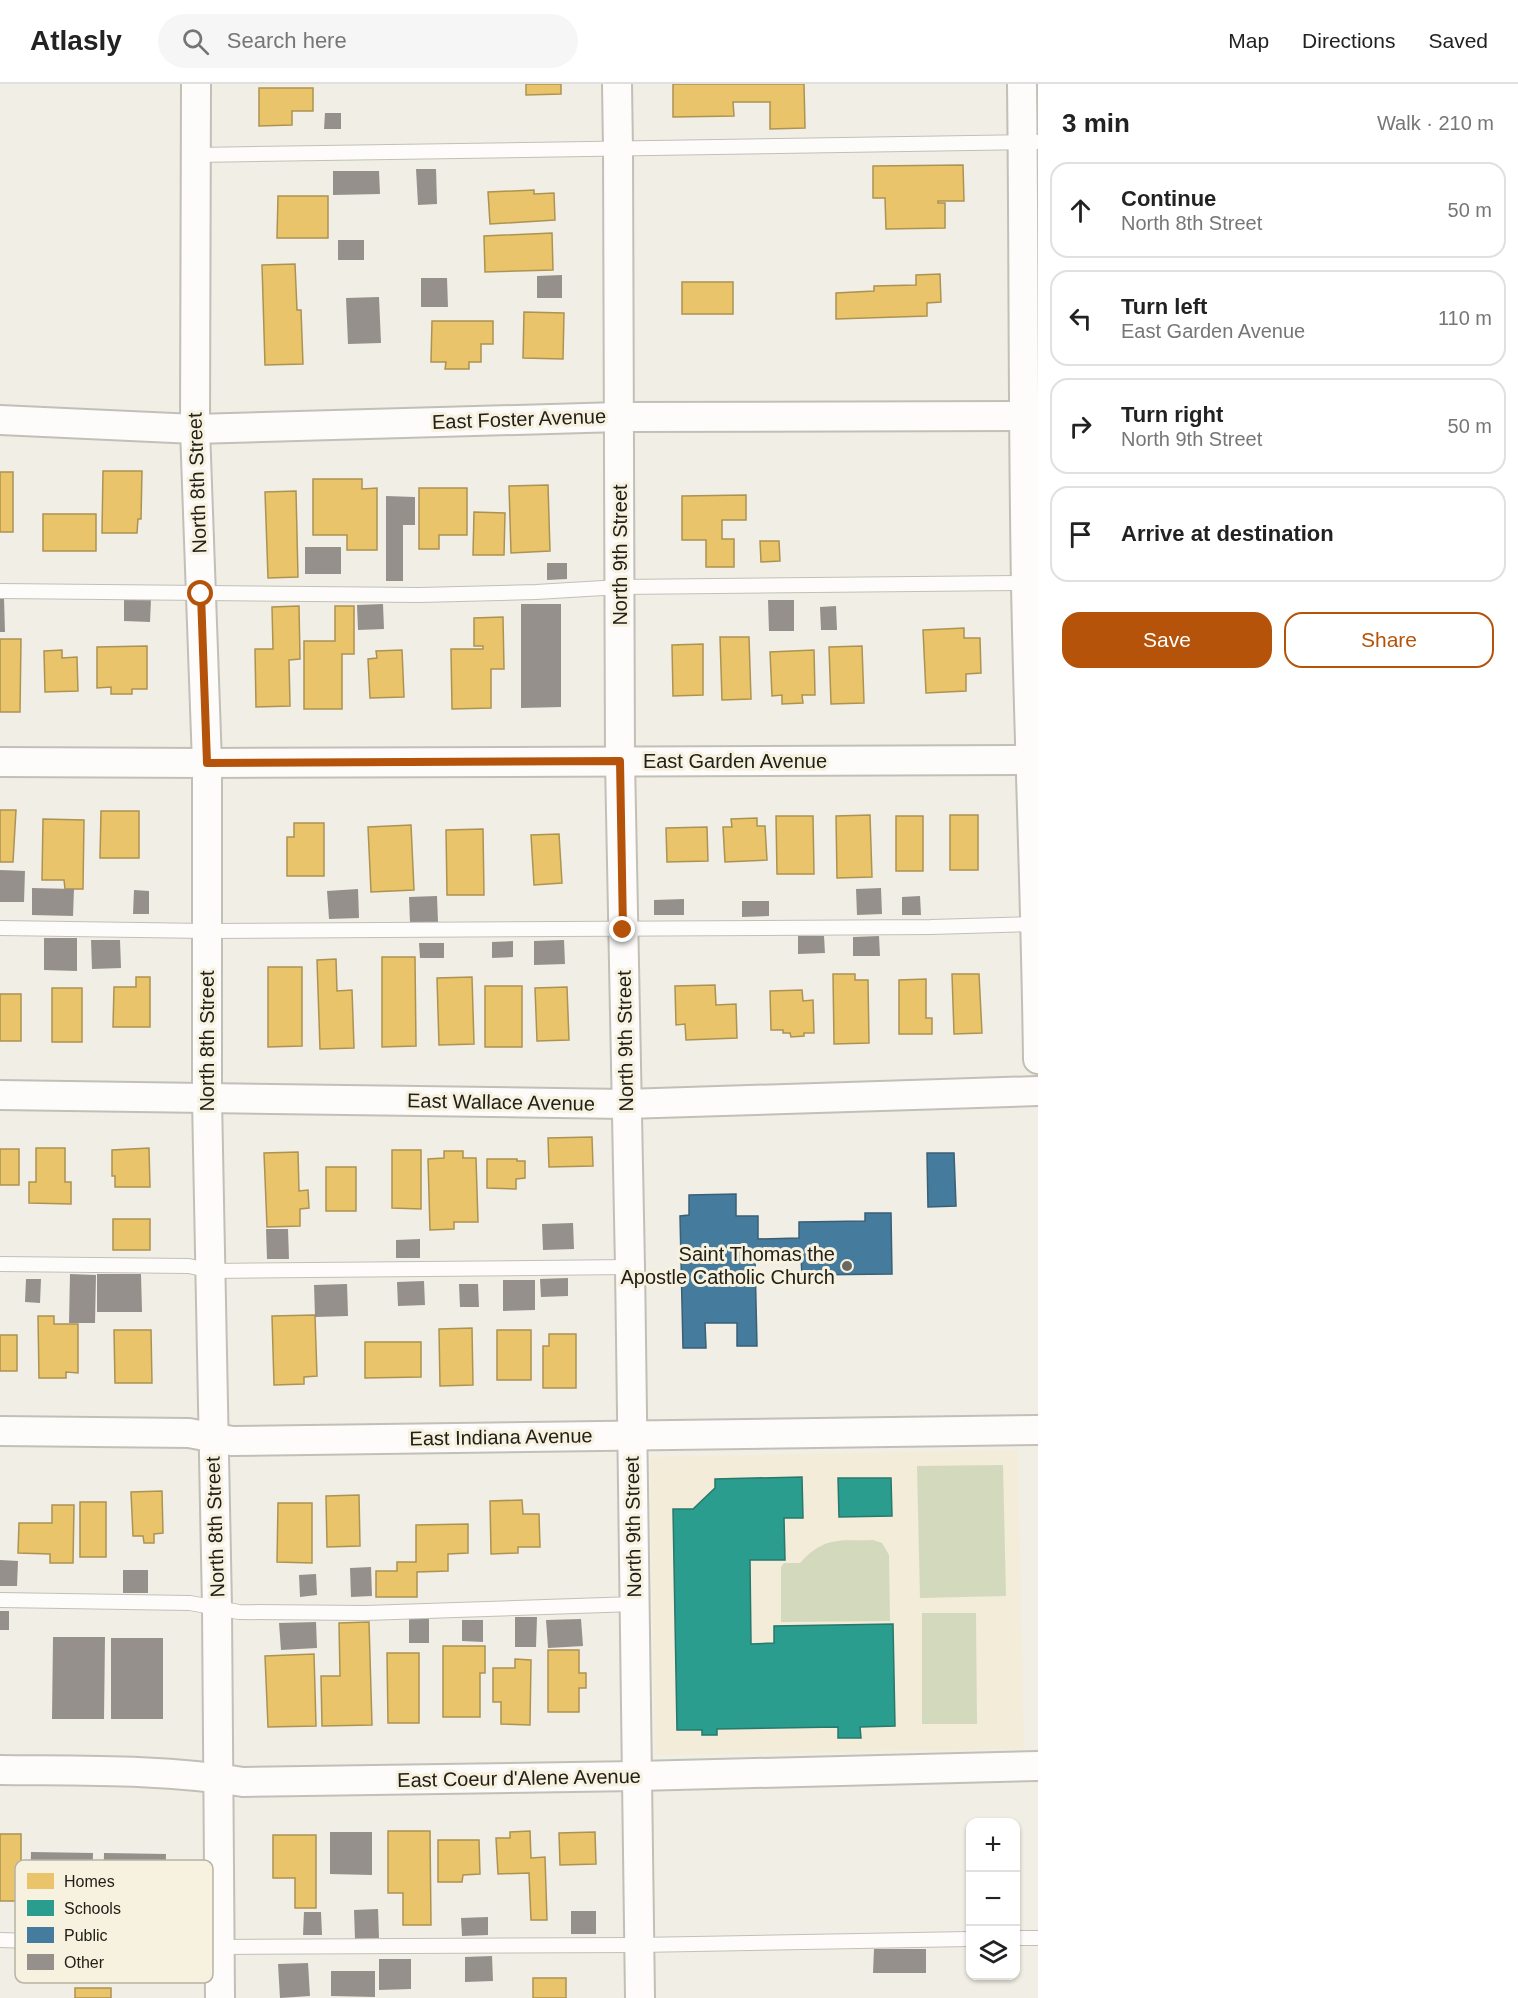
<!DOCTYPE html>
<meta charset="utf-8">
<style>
:root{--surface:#fff;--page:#f6f6f6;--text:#222;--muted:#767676;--line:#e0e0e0;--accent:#b45309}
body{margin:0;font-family:Helvetica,sans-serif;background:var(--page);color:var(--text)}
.controls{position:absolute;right:18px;bottom:18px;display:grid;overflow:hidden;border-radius:12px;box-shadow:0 2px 4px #0004}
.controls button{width:54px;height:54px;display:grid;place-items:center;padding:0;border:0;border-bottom:2px solid var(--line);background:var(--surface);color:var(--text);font:30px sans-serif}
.stop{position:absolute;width:18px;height:18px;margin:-14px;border:4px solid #b45309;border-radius:50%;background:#fff}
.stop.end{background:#b45309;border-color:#fff;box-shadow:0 2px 6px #0008}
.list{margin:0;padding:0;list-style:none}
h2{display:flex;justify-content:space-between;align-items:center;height:78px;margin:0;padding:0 24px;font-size:26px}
h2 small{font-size:20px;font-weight:400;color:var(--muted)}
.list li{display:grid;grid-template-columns:39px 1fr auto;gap:18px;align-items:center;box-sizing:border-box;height:96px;margin:0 12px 12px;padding:0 12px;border:2px solid var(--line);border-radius:18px}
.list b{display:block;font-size:22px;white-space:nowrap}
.list p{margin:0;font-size:20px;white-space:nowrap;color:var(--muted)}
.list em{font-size:20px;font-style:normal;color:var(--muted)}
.actions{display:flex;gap:12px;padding:18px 24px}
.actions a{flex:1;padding:14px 0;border:2px solid var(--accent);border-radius:18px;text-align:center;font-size:21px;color:var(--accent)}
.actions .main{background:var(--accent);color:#fff}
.icon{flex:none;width:33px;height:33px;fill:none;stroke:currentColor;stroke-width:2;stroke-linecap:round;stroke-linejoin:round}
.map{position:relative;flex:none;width:1038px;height:1914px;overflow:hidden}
header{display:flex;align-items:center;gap:36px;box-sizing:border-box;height:84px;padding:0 30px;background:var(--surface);border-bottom:2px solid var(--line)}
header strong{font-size:28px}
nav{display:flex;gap:33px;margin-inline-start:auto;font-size:21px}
.search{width:420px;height:54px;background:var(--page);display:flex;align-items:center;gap:15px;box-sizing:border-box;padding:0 21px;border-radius:33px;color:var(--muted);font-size:22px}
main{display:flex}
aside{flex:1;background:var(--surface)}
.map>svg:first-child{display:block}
.built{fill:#f2ecd9}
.green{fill:#d3d9bc}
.homes{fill:#e9c46a;stroke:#ad9352;stroke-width:1.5}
.schools{fill:#2a9d8f;stroke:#28786c;stroke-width:1.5}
.public{fill:#457b9d;stroke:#3a6075;stroke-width:1.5}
.building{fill:#95908b}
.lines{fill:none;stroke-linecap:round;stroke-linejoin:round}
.lane-casing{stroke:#c2bfb7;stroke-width:16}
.street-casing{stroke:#c2bfb7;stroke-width:32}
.lane{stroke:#fdfcfb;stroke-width:14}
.street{stroke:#fdfcfb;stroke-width:28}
.route{stroke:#b45309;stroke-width:8}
.poi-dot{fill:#6a6860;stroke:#f7f1df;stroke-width:2}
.labels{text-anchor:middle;stroke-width:6;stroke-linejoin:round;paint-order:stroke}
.street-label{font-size:20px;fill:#222019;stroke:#f7f1df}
.poi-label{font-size:20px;fill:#222019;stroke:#f7f1df;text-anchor:end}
.key{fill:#f7f1df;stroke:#b7b2a4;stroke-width:1.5}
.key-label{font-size:16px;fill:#222019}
</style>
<header>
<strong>Atlasly</strong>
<div class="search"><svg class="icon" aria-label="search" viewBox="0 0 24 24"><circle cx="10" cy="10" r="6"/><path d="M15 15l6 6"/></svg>Search here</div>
<nav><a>Map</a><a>Directions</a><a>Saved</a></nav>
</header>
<main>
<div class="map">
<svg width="1038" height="1914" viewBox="0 0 1038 1914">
<rect width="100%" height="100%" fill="#f1eee5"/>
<polygon class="built" points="1018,1366 1024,1665 655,1671 650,1373"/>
<g class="green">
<polygon points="1003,1381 1006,1512 920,1514 917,1382"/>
<path d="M873,1456L882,1459L889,1471L890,1537L781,1538V1483L784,1479H800C824,1452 840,1457 873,1456Z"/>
<polygon points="922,1529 976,1529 977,1640 922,1640"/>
</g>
<g class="homes">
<polygon points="526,0 561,0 561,10 526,11"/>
<polygon points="673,0 804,0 805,44 770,45 770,18 733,18 734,32 673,33"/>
<polygon points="259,4 313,4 313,27 292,27 292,41 259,42"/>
<polygon points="963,81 964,117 938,117 938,119 945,119 945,144 886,145 885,114 873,114 873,82"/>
<polygon points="534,106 534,110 554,109 555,136 490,140 488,108"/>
<polygon points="278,112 328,112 328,154 277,154"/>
<polygon points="552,149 553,186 485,188 484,152"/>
<polygon points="295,180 297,226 301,226 303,280 265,281 262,181"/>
<polygon points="940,190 941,218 927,219 927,232 836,235 836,209 874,207 874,202 916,201 916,191"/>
<rect x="682" y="198" width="51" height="32"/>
<polygon points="524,228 564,229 563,275 523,274"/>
<polygon points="432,237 493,237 493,260 481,260 481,278 469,278 469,285 445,285 446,278 431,278"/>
<polygon points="103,387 142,387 141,435 138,435 137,449 102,449"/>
<rect x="0" y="388" width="13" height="60"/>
<polygon points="313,395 362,395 362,405 377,404 377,466 347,466 347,451 313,451"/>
<polygon points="548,401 550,467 511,469 509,402"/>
<polygon points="419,404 467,404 467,451 439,451 439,465 419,465"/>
<polygon points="296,407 298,493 268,494 265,408"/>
<polygon points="746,411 746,436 722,436 722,455 734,455 734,483 706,483 706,456 682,456 682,412"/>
<polygon points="474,428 505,429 504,471 473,471"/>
<rect x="43" y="430" width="53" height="37"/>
<polygon points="760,457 779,457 780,477 761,478"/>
<polygon points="299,522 300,575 289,576 290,622 256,623 255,565 273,565 272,523"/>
<polygon points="335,522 354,522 354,570 342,570 342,625 304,625 304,557 335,557"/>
<polygon points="503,533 504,585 491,585 491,624 452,625 451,565 483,565 483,562 474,562 474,534"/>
<polygon points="964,544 964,554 980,554 981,589 966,590 966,607 926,609 923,546"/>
<polygon points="720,553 749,553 751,615 722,616"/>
<polygon points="0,555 21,555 20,628 0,628"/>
<polygon points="703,560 703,611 673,612 672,561"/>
<polygon points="147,562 147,605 132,605 132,610 111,610 111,603 97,604 97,563"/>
<polygon points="862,562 864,619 831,620 829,563"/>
<polygon points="62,566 62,574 77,573 78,607 45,608 44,567"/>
<polygon points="402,566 404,613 370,614 368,575 377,574 376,567"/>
<polygon points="814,566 815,611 802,611 803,619 782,620 782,611 772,612 770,568"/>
<polygon points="0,726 16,726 13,778 0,778"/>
<polygon points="101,727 139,727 139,774 100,774"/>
<polygon points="870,731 872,793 837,794 836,732"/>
<rect x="950" y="731" width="28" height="55"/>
<polygon points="776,732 813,732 814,790 777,790"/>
<rect x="896" y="732" width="27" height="55"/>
<polygon points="757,734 757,742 765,742 767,776 725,778 723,743 732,743 731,735"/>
<polygon points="43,735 84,736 83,805 65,805 64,796 42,796"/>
<polygon points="294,739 324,739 324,792 287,792 287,753 294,753"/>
<polygon points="411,741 414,806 371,808 368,743"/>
<polygon points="707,743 708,777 667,778 666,744"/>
<polygon points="483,745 484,811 447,811 446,746"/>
<polygon points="559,750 562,799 534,801 531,751"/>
<polygon points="382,873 415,873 416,962 382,963"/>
<polygon points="336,875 337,907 352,906 354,964 320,965 317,876"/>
<polygon points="268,883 302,883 302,962 268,963"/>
<polygon points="833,890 855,890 855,896 868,896 869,959 834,960"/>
<polygon points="952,890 979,890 982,949 954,950"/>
<polygon points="136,893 150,893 150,943 113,943 114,903 136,903"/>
<polygon points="472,893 474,960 439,961 437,894"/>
<polygon points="926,895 926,934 932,934 932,950 899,950 899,896"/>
<polygon points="715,901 716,921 736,920 737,954 686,956 685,940 676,941 675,902"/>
<rect x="485" y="902" width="37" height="61"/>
<polygon points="567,903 569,956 537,957 535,904"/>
<rect x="52" y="904" width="30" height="54"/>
<polygon points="802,906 803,917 813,916 814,949 804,949 804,952 791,953 790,949 783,949 783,946 771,946 770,907"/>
<rect x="0" y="910" width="21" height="47"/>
<polygon points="592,1053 593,1082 549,1083 548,1054"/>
<polygon points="36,1064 65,1064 65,1098 71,1098 71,1120 29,1119 29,1098 36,1098"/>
<polygon points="149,1064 150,1103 115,1103 115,1092 112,1092 112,1066"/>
<rect x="0" y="1065" width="19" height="36"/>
<polygon points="392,1066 421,1066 421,1125 392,1124"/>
<polygon points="444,1067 463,1067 463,1074 476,1074 478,1138 454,1138 454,1145 430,1146 428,1075 444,1074"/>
<polygon points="298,1068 299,1107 308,1106 309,1124 300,1125 300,1142 267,1143 264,1069"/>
<polygon points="487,1075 517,1075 517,1077 525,1077 525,1094 516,1095 516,1105 487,1104"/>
<rect x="326" y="1083" width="30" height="44"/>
<rect x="113" y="1135" width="37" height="31"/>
<polygon points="315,1231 317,1292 304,1293 304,1300 274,1301 272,1232"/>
<polygon points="38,1232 54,1232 54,1240 78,1240 78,1289 66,1288 66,1294 39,1294"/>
<polygon points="472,1244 473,1301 440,1302 439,1245"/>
<polygon points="114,1246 151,1246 152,1299 115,1299"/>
<rect x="497" y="1246" width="34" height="50"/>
<polygon points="549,1250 576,1250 576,1304 543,1304 543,1262 549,1262"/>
<rect x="0" y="1251" width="17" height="36"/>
<polygon points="365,1258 421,1258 421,1293 365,1294"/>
<polygon points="162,1407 163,1449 154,1450 154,1459 144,1459 143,1452 133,1452 131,1408"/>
<polygon points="359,1411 360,1462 327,1463 326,1412"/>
<polygon points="522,1416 523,1430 539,1430 540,1463 518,1463 518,1469 491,1470 490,1417"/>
<rect x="80" y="1418" width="26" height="55"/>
<polygon points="278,1419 312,1419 312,1479 277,1478"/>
<polygon points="52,1421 74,1421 73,1479 50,1479 50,1470 18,1469 19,1439 52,1439"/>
<polygon points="468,1440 468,1469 448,1470 448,1487 417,1488 417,1513 376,1513 376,1487 397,1487 397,1478 416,1478 416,1441"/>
<polygon points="369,1538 372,1641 322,1642 321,1592 340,1592 339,1539"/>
<polygon points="443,1562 485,1562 485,1589 480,1589 480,1633 443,1633"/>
<polygon points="548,1566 579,1566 579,1589 586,1589 586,1604 579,1604 579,1628 548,1628"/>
<polygon points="387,1569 419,1569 419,1639 388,1639"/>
<polygon points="314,1570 316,1642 268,1643 265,1572"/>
<polygon points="515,1575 531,1576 530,1641 501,1640 501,1618 493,1618 493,1584 515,1584"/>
<polygon points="388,1747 430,1747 431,1841 403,1841 403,1809 388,1809"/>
<polygon points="530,1747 531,1774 545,1773 547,1836 531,1836 529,1789 498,1790 496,1754 510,1754 510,1748"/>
<polygon points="595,1748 596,1780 560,1781 559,1749"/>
<rect x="0" y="1750" width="21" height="67"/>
<polygon points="273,1751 316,1751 316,1824 295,1824 295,1794 273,1794"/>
<polygon points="438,1756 479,1756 480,1790 463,1791 462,1798 438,1798"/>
<rect x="533" y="1894" width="33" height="20"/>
<rect x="75" y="1904" width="36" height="10"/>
</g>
<g class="schools">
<polygon points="802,1393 803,1434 784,1434 785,1476 750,1476 751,1560 774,1559 774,1542 893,1540 895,1642 860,1643 861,1654 838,1654 838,1643 717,1645 717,1651 702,1651 702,1646 677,1646 673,1425 693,1425 715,1404 715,1395"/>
<polygon points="838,1394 891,1394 892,1432 839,1433"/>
</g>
<g class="public">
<polygon points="927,1069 954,1069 956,1122 928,1123"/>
<polygon points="736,1110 736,1132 758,1132 758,1155 799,1154 799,1138 865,1137 865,1129 891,1129 892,1190 802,1191 801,1174 755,1175 757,1262 737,1262 737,1239 705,1239 706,1264 683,1264 680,1132 689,1131 689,1111"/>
</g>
<g class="building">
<polygon points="325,29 341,29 341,45 324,45"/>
<polygon points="416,85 436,85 437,120 418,121"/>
<polygon points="333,87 379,87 380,110 333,111"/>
<rect x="338" y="156" width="26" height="20"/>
<polygon points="562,191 562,214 537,214 537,192"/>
<polygon points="421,194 447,194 448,223 421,223"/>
<polygon points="379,213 381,259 348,260 346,214"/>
<polygon points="386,412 415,413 415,441 403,441 403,497 386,497"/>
<rect x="305" y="463" width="36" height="27"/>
<polygon points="547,479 567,479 567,495 547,496"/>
<polygon points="0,514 4,514 5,548 0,548"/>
<polygon points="124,515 151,515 150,538 124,537"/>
<polygon points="768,516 794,516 794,547 769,547"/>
<polygon points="383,520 384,545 358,546 357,521"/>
<polygon points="521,520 561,520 561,623 521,624"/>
<polygon points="836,522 837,546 821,546 820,523"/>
<polygon points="0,786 25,787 24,818 0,818"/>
<polygon points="32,804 74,805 73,832 32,831"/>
<polygon points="881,804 882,830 857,831 856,805"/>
<polygon points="358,805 359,834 329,835 327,807"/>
<polygon points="134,806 149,807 149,830 133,830"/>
<polygon points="437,812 438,838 410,839 409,813"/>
<polygon points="920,812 921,831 902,831 902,813"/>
<polygon points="684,815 684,831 654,831 654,816"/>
<polygon points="742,817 769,817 769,832 742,833"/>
<polygon points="798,852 824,852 825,869 798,870"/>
<polygon points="879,852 880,872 853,872 853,853"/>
<polygon points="44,854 77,854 77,887 44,886"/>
<polygon points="91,856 120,856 121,884 92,885"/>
<polygon points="564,856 565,880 534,881 534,857"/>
<polygon points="513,857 513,873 492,874 492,858"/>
<polygon points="419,859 444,859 444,874 420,874"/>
<polygon points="573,1139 574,1165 543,1166 542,1140"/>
<polygon points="266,1145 288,1145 289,1175 267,1175"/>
<polygon points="420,1155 420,1174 396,1174 396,1156"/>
<polygon points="70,1190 96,1191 95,1239 69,1239"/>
<polygon points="97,1190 141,1190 142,1228 97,1228"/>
<polygon points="568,1194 568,1212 541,1213 540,1195"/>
<polygon points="26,1195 41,1195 40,1219 25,1218"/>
<polygon points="503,1196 535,1196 535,1226 503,1227"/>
<polygon points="424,1197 425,1221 398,1222 397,1198"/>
<polygon points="347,1200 348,1232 315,1233 314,1201"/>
<polygon points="459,1200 478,1200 479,1223 460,1223"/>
<polygon points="0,1476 18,1477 17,1502 0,1502"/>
<polygon points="371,1483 372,1512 351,1513 350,1484"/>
<rect x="123" y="1486" width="25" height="23"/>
<polygon points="316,1490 317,1511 300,1513 299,1491"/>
<rect x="0" y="1527" width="9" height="19"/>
<polygon points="515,1533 537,1533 536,1563 515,1563"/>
<rect x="409" y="1535" width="20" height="24"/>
<polygon points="581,1535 583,1562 548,1564 546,1536"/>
<polygon points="462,1536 483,1536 483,1558 462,1557"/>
<polygon points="316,1538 317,1564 281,1566 279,1539"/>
<polygon points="53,1553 105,1553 104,1635 52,1635"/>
<rect x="111" y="1554" width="52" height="81"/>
<polygon points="330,1748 372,1748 372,1791 330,1790"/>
<polygon points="31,1768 93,1769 92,1813 70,1813 70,1821 132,1822 132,1813 103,1813 104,1769 166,1770 165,1814 145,1814 144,1822 167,1822 167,1846 35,1844 35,1820 58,1821 58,1812 30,1812"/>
<polygon points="378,1825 379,1854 355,1855 354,1826"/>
<rect x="571" y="1827" width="25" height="23"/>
<polygon points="304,1828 321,1828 322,1851 303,1851"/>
<polygon points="488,1833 488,1851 462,1852 461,1834"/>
<polygon points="874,1865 926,1865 926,1889 873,1889"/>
<polygon points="492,1872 493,1897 465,1898 465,1873"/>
<polygon points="379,1875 411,1875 411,1905 379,1906"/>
<polygon points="308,1879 310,1912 280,1914 278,1880"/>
<polygon points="331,1887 375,1887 375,1913 331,1912"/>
</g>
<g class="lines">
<defs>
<g id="lane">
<polyline points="196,71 1038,58"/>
<polyline points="0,507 419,511 536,508 620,503 1030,499"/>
<polyline points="0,844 207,847 931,843 1038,840"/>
<polyline points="0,1180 189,1182 211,1187 630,1183"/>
<polyline points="0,1516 190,1519 239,1528 365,1529 635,1520"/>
<polyline points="1016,1854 1038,1854"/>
<polyline points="0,1856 220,1863 638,1861 970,1855"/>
</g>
<g id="street">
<polyline points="196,0 195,345 207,679 207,1015 217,1524 220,1914"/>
<polyline points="617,0 618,64 620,677 630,1183 640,1914"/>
<path d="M1022,0C1024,167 1023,333 1026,500C1029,658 1036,817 1038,975"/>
<polyline points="0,336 195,345 619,333 1038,332"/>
<polyline points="0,678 207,679 1038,676"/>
<polyline points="0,1011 625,1020 1038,1007"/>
<polyline points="0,1347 189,1349 232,1357 1038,1346"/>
<path d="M0,1686C81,1687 163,1685 243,1698L637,1692L1038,1682"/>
</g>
</defs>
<use href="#lane" class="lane-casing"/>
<use href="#street" class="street-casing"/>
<use href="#lane" class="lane"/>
<use href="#street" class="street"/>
</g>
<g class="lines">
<polyline class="route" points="201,510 207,679 620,677 623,846"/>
</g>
<circle class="poi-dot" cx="847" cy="1182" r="6"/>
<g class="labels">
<g class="street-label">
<text transform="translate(519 335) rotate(-2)" y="7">East Foster Avenue</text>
<text transform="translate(197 399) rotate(-92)" y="7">North 8th Street</text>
<text transform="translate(620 471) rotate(-90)" y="7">North 9th Street</text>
<text x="735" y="684">East Garden Avenue</text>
<text transform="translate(207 957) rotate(-90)" y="7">North 8th Street</text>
<text transform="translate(625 957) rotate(-91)" y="7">North 9th Street</text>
<text transform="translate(501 1018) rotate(1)" y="7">East Wallace Avenue</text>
<text transform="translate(501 1353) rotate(-1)" y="7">East Indiana Avenue</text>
<text transform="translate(215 1443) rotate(-92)" y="7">North 8th Street</text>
<text transform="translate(633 1443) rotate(-91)" y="7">North 9th Street</text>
<text transform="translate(519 1694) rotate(-1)" y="7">East Coeur d'Alene Avenue</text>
</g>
<g class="poi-label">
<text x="835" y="1177">Saint Thomas the<tspan x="835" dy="23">Apostle Catholic Church</tspan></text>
</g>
</g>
<rect x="15" y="1776" width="198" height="123" rx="9" class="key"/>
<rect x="27" y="1789" width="27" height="16" fill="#e9c46a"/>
<rect x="27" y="1816" width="27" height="16" fill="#2a9d8f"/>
<rect x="27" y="1843" width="27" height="16" fill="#457b9d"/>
<rect x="27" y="1870" width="27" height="16" fill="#95908b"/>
<g class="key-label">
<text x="64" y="1803">Homes</text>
<text x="64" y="1830">Schools</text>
<text x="64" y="1857">Public</text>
<text x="64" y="1884">Other</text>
</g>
</svg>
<div class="controls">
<button>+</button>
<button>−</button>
<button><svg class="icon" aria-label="layers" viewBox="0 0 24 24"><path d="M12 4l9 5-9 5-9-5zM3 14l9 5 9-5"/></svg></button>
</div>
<div class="stop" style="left:201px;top:510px"></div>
<div class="stop end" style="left:623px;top:846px"></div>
</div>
<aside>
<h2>3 min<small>Walk · 210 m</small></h2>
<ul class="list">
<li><svg class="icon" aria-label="ahead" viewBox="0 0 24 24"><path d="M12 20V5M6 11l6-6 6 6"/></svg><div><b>Continue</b><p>North 8th Street</p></div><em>50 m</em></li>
<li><svg class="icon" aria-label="left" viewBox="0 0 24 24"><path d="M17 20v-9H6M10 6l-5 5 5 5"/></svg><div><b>Turn left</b><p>East Garden Avenue</p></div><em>110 m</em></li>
<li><svg class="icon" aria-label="right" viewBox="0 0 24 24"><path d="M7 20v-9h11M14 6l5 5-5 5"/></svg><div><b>Turn right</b><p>North 9th Street</p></div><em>50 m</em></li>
<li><svg class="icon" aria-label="arrive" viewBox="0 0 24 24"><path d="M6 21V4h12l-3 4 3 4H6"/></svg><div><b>Arrive at destination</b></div></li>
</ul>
<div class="actions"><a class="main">Save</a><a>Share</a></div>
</aside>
</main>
